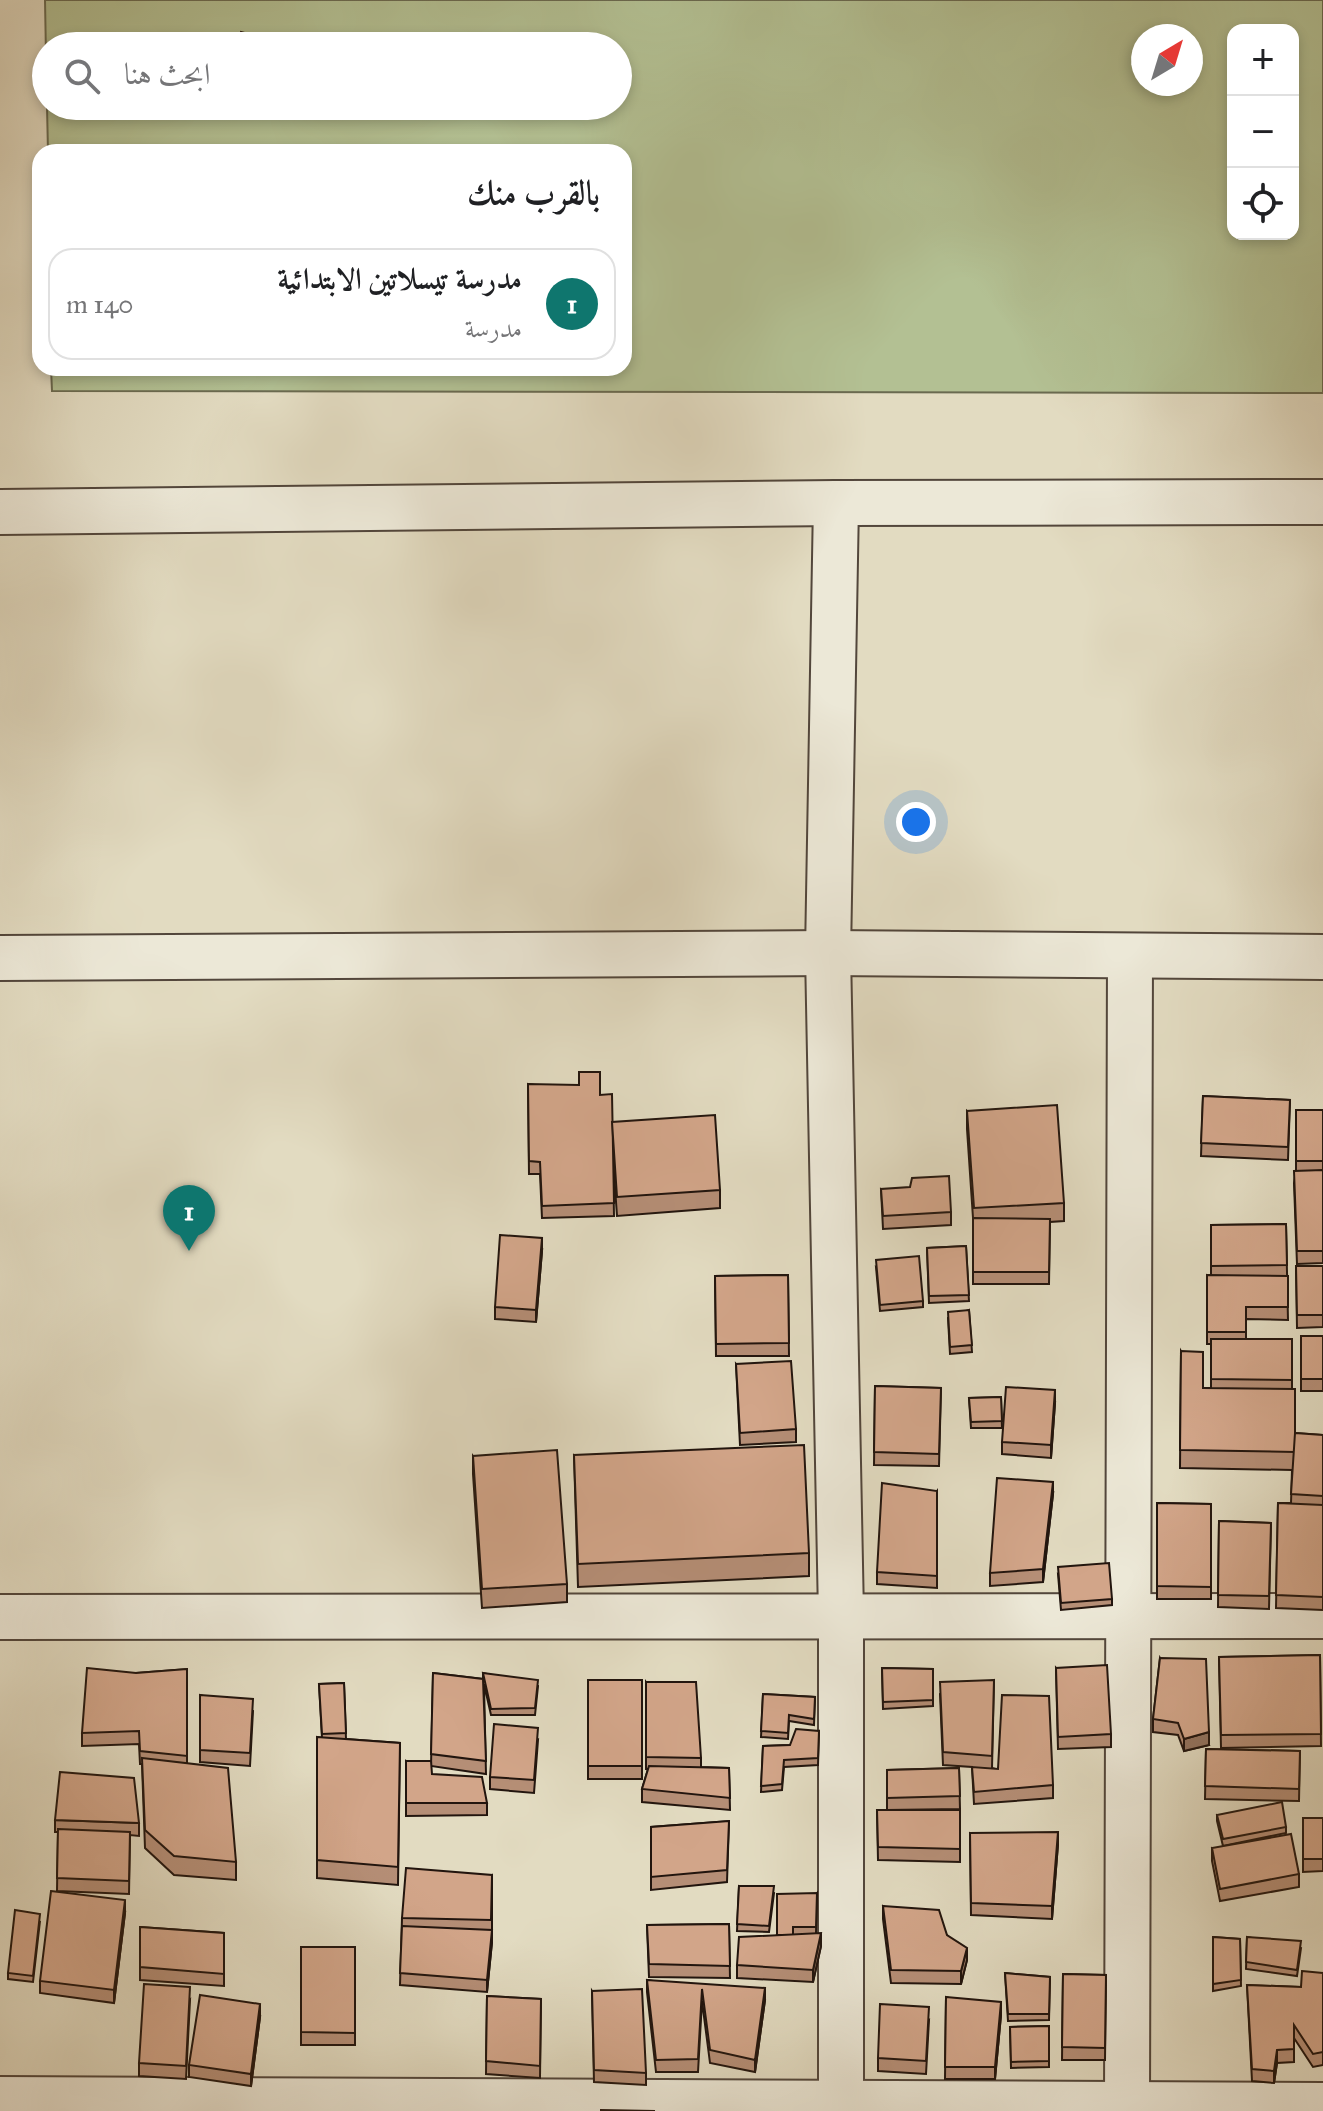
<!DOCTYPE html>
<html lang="ar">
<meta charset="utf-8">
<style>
:root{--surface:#fff;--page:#f2f2f2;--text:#202124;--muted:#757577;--line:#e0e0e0;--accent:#0f766e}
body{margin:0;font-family:"IM FELL Great Primer",Amiri,serif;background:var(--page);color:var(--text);direction:rtl}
.controls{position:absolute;right:24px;top:24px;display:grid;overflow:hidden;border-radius:16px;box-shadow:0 4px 12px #0003}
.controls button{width:72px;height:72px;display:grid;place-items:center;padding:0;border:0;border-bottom:2px solid var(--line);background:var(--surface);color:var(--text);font:40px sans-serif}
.compass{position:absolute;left:1131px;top:24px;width:72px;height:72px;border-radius:50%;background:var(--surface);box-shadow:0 4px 12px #0003;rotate:38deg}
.you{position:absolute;left:916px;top:822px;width:28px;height:28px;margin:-20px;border:6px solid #fff;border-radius:50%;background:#1a73e8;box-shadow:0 0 0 12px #1a73e833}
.badge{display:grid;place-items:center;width:52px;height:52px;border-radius:50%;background:var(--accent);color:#fff;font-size:26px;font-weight:700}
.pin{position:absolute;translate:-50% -66px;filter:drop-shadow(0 2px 4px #0008)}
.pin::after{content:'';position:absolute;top:42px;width:28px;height:24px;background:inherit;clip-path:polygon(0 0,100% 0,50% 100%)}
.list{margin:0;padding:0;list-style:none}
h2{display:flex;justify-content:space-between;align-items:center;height:104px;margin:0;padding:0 32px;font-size:34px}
h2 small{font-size:26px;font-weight:400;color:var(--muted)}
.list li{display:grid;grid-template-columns:52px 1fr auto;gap:24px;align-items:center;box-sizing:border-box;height:112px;margin:0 16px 16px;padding:0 16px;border:2px solid var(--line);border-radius:24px}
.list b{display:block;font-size:30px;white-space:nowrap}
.list p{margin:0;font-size:26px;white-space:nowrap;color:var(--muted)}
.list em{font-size:26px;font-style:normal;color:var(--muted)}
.icon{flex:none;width:44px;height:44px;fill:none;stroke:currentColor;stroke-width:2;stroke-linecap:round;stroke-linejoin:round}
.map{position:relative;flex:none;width:1323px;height:2111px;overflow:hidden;direction:ltr}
.search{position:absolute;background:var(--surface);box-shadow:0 4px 12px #0003;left:32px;top:32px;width:600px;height:88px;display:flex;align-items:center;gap:20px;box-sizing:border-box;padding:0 28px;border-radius:44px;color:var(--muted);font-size:30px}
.panel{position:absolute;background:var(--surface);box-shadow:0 4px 12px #0003;left:32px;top:144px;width:600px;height:232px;border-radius:24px;direction:rtl}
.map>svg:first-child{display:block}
.green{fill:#b3c093;stroke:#6a6a50;stroke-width:2;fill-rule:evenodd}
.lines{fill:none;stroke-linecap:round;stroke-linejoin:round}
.minor-casing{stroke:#52463b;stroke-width:48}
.minor{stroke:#ece8d7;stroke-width:44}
.wall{fill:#b58e76;stroke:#22150e;stroke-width:2}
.shaded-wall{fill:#937460;stroke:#22150e;stroke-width:2}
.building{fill:#d2a589;stroke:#22150e;stroke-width:2}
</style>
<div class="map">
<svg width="1323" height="2111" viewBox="0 0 1323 2111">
<rect width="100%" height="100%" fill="#e2dbc1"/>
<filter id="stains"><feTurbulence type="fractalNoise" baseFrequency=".0025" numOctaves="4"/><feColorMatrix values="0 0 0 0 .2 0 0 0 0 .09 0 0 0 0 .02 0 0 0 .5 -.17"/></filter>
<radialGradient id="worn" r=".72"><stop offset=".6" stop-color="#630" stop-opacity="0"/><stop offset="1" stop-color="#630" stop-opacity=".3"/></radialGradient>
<path class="green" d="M45,0H1323V393L52,391L51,368H624V152H48L47,106H618V46H46V56ZM1233,30H1293V234H1233ZM1143,36H1191V84H1143Z"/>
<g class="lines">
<defs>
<g id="minor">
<polyline points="836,503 828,953 841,1615 841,2111"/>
<polyline points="0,512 836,503 1323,502"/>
<polyline points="0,958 828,953 1323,957"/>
<polyline points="0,1617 1323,1616"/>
<polyline points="0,2099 1323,2105"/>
<polyline points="1127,2105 1130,956"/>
</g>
</defs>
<use href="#minor" class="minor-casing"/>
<use href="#minor" class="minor"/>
</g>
<g class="wall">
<polygon points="528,1084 600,1095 612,1122 720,1190 720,1208 617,1216 613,1159 614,1216 542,1218 540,1174 529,1174"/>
<polygon points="1203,1096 1290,1100 1288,1160 1201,1156"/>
<polygon points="1296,1110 1323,1110 1323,1263 1297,1264 1294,1183 1296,1171"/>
<polygon points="967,1111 1064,1203 1064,1221 1050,1222 1049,1284 973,1284 973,1218 967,1129"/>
<polygon points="881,1189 951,1212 951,1225 883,1229"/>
<polygon points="1286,1224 1288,1320 1246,1319 1246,1339 1292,1339 1292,1389 1295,1433 1323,1435 1323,1610 1276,1608 1278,1503 1291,1503 1292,1470 1180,1468 1181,1351 1203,1388 1211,1388 1211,1344 1207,1344 1207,1275 1211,1276 1211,1225"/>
<polygon points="966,1246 969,1301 929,1303 927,1248"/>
<polygon points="542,1251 536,1322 495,1319 495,1307"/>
<polygon points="1296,1266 1323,1266 1323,1327 1297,1328"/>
<polygon points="876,1267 923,1301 923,1307 880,1311"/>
<polygon points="788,1275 789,1356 716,1356 715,1276"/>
<polygon points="969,1310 972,1352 950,1354 948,1318"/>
<rect x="1301" y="1336" width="22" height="55"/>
<polygon points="736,1364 796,1429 796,1442 740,1445"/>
<polygon points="875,1386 941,1388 939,1466 874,1465"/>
<polygon points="1001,1397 1002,1428 971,1428 969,1398"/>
<polygon points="1055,1403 1051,1458 1002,1454 1002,1442"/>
<polygon points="574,1455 809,1553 809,1576 578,1587"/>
<polygon points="473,1456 567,1584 567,1602 482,1608 473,1474"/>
<polygon points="937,1491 937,1588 877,1584 877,1572"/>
<polygon points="1053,1494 1043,1582 990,1586 990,1573"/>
<polygon points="1157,1503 1211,1504 1211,1599 1157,1599"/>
<polygon points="1219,1521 1271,1523 1269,1609 1218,1607"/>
<polygon points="1058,1574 1112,1599 1112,1605 1061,1610"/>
<polygon points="1320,1655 1321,1746 1221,1748 1219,1657"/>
<polygon points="1160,1658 1209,1745 1184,1751 1178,1735 1153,1732 1153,1719"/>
<polygon points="882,1668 933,1669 933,1706 883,1709"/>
<polygon points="1056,1668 1111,1734 1111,1747 1058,1749"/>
<polygon points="187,1669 187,1763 236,1862 236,1880 174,1875 145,1848 142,1764 140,1764 139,1744 82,1746 82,1733 136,1673"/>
<polygon points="433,1673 483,1679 483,1673 538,1686 535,1715 491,1715 484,1684 486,1774 431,1766"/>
<rect x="588" y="1680" width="54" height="99"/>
<polygon points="994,1680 992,1768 1053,1785 1053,1798 974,1804 972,1767 943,1765 940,1694"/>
<polygon points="646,1682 701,1758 701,1767 729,1768 730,1810 642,1802 642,1789 648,1769 646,1769"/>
<polygon points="344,1683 346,1739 400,1743 398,1885 317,1878 317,1737 322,1738 319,1684"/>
<polygon points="763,1694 815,1697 814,1725 789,1721 788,1739 761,1737"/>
<polygon points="200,1695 253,1711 250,1766 200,1762"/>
<polygon points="819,1731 818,1765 784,1767 782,1790 761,1792 763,1746 790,1745"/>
<polygon points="538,1740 534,1793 490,1789 490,1777"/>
<polygon points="1206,1749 1300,1751 1299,1801 1205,1799"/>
<polygon points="406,1761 487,1803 487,1815 406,1816"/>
<polygon points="959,1768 960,1809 887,1810 887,1770"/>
<polygon points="877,1810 960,1810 960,1862 878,1860"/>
<polygon points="1217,1815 1286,1827 1286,1833 1223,1846 1217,1821"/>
<polygon points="1303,1818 1323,1818 1323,1871 1303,1872"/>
<polygon points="55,1820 139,1823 139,1836 130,1835 129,1894 57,1891 58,1832 55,1832"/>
<polygon points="729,1821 727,1882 651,1890 651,1827"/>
<polygon points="970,1833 1058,1844 1052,1919 971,1915"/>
<polygon points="1212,1848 1299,1874 1299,1887 1220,1901 1212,1861"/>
<polygon points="492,1875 492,1942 487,1992 400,1985 402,1918"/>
<polygon points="739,1886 774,1893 769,1932 737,1931"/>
<polygon points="817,1893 816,1933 821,1946 813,1982 737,1978 737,1965 777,1935"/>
<polygon points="883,1906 947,1935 967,1960 961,1984 891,1983 883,1919"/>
<polygon points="125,1913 114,2003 40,1993 40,1981"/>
<polygon points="40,1921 33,1982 8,1979 8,1973"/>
<polygon points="729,1924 730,1978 649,1977 647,1925"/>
<polygon points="140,1927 224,1933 224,1986 140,1980"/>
<polygon points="1213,1937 1240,1939 1241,1986 1213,1991"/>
<polygon points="1247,1937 1301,1948 1297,1976 1246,1969"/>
<rect x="301" y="1947" width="54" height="98"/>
<polygon points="1005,1973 1050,1977 1049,2020 1008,2021"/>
<polygon points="1323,1973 1323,2065 1313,2067 1294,2038 1294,2062 1277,2063 1274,2083 1252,2081 1247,1985 1301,1987"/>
<polygon points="1063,1974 1106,1975 1105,2060 1062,2060"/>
<polygon points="647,1980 765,2000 755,2072 710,2063 702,2001 698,2072 656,2072 647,1992"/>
<polygon points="592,1991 646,2073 646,2085 594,2082"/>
<polygon points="487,1996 541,1999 540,2078 486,2074"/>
<polygon points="946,1997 1001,2015 995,2079 945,2079"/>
<polygon points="190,2000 186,2079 139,2076 139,2063"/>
<polygon points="260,2017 251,2086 189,2077 189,2065"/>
<polygon points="929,2020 926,2074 878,2071 878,2058"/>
<polygon points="1049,2026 1049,2067 1011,2068 1010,2027"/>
</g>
<g class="shaded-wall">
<polygon points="542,1238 542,1251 536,1322 536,1310"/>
<polygon points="1055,1390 1055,1403 1051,1458 1051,1445"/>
<polygon points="1053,1482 1053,1494 1043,1582 1043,1569"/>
<polygon points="1209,1732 1209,1745 1184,1751 1184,1739"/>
<polygon points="1058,1832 1058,1844 1052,1919 1052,1906"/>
<polygon points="125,1900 125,1913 114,2003 114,1990"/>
<polygon points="492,1930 492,1942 487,1992 487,1980"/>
<polygon points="821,1933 821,1946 813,1982 813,1970"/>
<polygon points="967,1948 967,1960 961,1984 961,1971"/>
<polygon points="765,1988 765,2000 755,2072 755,2060"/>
<polygon points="1001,2002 1001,2015 995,2079 995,2067"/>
<polygon points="260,2004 260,2017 251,2086 251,2074"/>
<polygon points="1277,2050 1277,2063 1274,2083 1274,2071"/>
</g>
<g class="building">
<polygon points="241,32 292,46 237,46"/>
<polygon points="579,1072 600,1072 600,1095 612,1094 614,1203 542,1206 540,1162 529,1161 528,1084 579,1085"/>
<polygon points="1203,1096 1290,1100 1288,1147 1201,1143"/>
<polygon points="1057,1105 1064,1203 974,1208 967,1111"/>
<rect x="1296" y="1110" width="27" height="51"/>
<polygon points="715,1115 720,1190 617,1197 612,1122"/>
<polygon points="1323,1170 1323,1251 1297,1251 1294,1171"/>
<polygon points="949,1176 951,1212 883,1216 881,1189 910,1187 912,1178"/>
<polygon points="973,1218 1050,1219 1049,1272 973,1272"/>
<polygon points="1286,1224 1287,1265 1211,1266 1211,1225"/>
<polygon points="500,1235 542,1238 536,1310 495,1307"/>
<polygon points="966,1246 969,1295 929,1296 927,1248"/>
<polygon points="919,1256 923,1301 880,1305 876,1260"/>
<polygon points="1296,1266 1323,1266 1323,1315 1297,1315"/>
<polygon points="788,1275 789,1343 716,1344 715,1276"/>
<polygon points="1207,1275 1288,1276 1288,1307 1246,1307 1246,1332 1207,1332"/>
<polygon points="969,1310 972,1345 950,1347 948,1312"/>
<rect x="1301" y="1336" width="22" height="43"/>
<polygon points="1211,1339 1292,1339 1292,1380 1211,1379"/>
<polygon points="1181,1351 1203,1352 1203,1388 1295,1389 1295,1452 1180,1450"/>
<polygon points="791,1361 796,1429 740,1433 736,1364"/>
<polygon points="875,1386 941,1388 939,1454 874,1452"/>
<polygon points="1006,1387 1055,1390 1051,1445 1002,1442"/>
<polygon points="1001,1397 1002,1421 971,1422 969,1398"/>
<polygon points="1295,1433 1323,1435 1323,1496 1291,1494"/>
<polygon points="804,1445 809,1553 578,1564 574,1455"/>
<polygon points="557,1450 567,1584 482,1589 473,1456"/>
<polygon points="997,1478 1053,1482 1043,1569 990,1573"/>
<polygon points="882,1483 937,1491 937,1576 877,1572"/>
<polygon points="1157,1503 1211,1504 1211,1587 1157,1586"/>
<polygon points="1278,1503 1323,1505 1323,1597 1276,1595"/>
<polygon points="1219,1521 1271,1523 1269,1596 1218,1595"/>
<polygon points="1109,1563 1112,1599 1061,1603 1058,1567"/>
<polygon points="1320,1655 1321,1734 1221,1735 1219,1657"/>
<polygon points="1160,1658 1206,1659 1209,1732 1184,1739 1178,1723 1153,1719"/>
<polygon points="1107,1665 1111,1734 1058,1737 1056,1668"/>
<polygon points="87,1668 136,1673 187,1669 187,1756 140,1751 139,1731 82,1733"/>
<polygon points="882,1668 933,1669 933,1700 883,1702"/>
<polygon points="433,1673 483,1679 486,1761 431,1754"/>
<polygon points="483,1673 538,1680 535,1708 491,1709"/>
<rect x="588" y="1680" width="54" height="86"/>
<polygon points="994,1680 992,1756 943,1752 940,1682"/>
<polygon points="646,1682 696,1682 701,1758 646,1757"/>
<polygon points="344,1683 346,1733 322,1734 319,1684"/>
<polygon points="763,1694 815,1697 814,1719 789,1715 788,1733 761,1731"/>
<polygon points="200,1695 253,1699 250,1753 200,1750"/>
<polygon points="1002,1695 1049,1696 1053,1785 974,1792 972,1767 998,1769"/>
<polygon points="494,1724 538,1728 534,1780 490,1777"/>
<polygon points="796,1729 819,1731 818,1758 784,1760 782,1784 761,1786 763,1746 790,1745"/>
<polygon points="317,1737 400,1743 398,1867 317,1860"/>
<polygon points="1206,1749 1300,1751 1299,1789 1205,1786"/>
<polygon points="142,1758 228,1768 236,1862 174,1856 145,1830"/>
<polygon points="406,1761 431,1761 432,1774 482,1777 487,1803 406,1803"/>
<polygon points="649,1766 729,1768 730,1798 642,1789"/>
<polygon points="959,1768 960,1796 887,1798 887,1770"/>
<polygon points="60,1772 134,1778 139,1823 55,1820"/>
<polygon points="1282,1802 1286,1827 1223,1839 1217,1815"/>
<polygon points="877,1810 960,1810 960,1849 878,1847"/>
<rect x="1303" y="1818" width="20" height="41"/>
<polygon points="729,1821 727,1870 651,1877 651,1827"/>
<polygon points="58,1829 130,1832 129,1881 57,1878"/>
<polygon points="1058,1832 1052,1906 971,1903 970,1833"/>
<polygon points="1291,1834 1299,1874 1220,1889 1212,1848"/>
<polygon points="406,1868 492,1875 491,1920 402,1918"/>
<polygon points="739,1886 774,1886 769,1926 737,1924"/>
<polygon points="51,1891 125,1900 114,1990 40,1981"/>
<polygon points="817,1893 816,1927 793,1927 793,1935 777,1935 777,1894"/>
<polygon points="883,1906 939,1910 947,1935 967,1948 961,1971 891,1970"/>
<polygon points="15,1910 40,1914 33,1976 8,1973"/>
<polygon points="729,1924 730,1966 649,1964 647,1925"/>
<polygon points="402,1926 492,1930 487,1980 400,1973"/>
<polygon points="140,1927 224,1933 224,1974 140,1967"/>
<polygon points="821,1933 813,1970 737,1965 739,1937"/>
<polygon points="1213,1937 1240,1939 1241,1980 1213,1984"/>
<polygon points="1247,1937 1301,1941 1297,1970 1246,1962"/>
<polygon points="301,1947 355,1947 355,2033 301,2032"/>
<polygon points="1302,1971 1323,1973 1323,2052 1313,2054 1294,2025 1294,2049 1277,2050 1274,2071 1252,2069 1247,1985 1301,1987"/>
<polygon points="1005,1973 1050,1977 1049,2014 1008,2014"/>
<polygon points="1063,1974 1106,1975 1105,2048 1062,2047"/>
<polygon points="647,1980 765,1988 755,2060 710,2050 702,1989 698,2059 656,2060"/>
<polygon points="144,1984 190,1987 186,2066 139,2063"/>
<polygon points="642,1989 646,2073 594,2070 592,1991"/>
<polygon points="200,1995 260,2004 251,2074 189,2065"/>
<polygon points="487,1996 541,1999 540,2066 486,2061"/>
<polygon points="946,1997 1001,2002 995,2067 945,2067"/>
<polygon points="880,2004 929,2007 926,2061 878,2058"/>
<polygon points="1049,2026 1049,2061 1011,2062 1010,2027"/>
<polygon points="601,2110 655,2111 601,2111"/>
</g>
<rect width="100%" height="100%" filter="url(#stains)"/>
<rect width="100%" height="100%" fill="url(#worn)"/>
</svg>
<div class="controls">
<button>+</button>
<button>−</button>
<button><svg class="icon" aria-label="locate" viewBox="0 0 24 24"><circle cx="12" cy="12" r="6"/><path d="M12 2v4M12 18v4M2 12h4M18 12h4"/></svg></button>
</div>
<svg class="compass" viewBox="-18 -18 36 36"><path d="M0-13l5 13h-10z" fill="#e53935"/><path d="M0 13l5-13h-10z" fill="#757577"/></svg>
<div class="you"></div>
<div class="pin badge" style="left:189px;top:1251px">1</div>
<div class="search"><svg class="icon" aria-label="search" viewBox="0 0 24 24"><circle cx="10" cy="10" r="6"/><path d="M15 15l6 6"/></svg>ابحث هنا</div>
<section class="panel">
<h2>بالقرب منك<small></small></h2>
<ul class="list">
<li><span class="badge">1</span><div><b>مدرسة تيسلاتين الابتدائية</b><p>مدرسة</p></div><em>140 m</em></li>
</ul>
</section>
</div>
